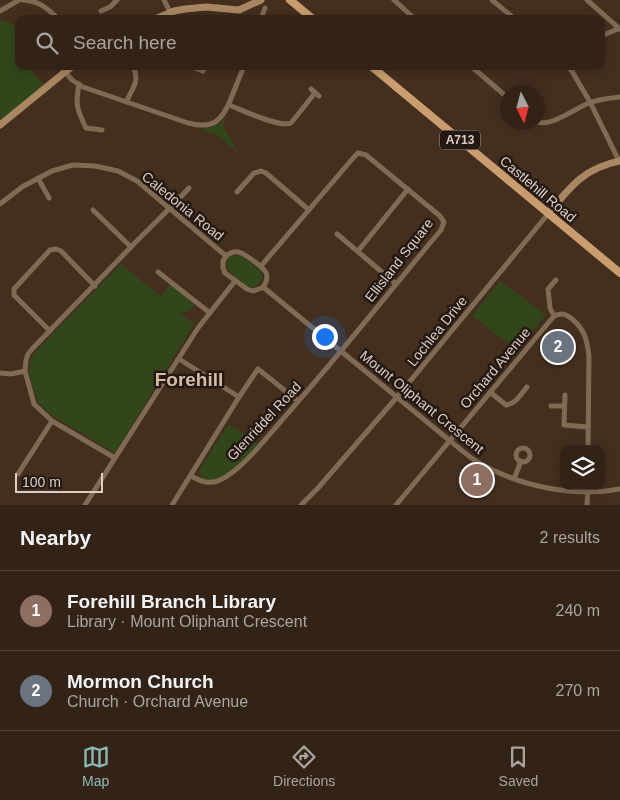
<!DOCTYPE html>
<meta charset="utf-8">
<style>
:root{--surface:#332317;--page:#3b2b20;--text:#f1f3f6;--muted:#a9a4a1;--line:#4e4036;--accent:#8bbbb9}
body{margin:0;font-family:Helvetica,sans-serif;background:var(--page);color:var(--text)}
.controls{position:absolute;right:15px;bottom:15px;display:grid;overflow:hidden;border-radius:10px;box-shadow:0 2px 12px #0003}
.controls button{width:45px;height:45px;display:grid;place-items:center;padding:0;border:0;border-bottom:1px solid var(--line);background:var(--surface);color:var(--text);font:25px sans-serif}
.compass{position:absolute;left:500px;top:85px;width:45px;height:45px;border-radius:50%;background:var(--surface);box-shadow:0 2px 12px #0003;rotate:174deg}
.scale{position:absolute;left:15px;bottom:12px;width:88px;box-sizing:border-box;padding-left:5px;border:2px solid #dccec5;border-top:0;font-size:14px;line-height:18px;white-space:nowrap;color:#dccec5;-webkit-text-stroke:4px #231912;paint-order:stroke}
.you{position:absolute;left:324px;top:336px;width:18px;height:18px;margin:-12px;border:4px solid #fff;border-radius:50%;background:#1a73e8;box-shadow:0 0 0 8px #1a73e833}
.badge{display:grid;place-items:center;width:32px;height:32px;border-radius:50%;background:var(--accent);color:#fff;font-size:16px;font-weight:700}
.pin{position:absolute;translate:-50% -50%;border:2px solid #fff;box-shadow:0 1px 5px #0006}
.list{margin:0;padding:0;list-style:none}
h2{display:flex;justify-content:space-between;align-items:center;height:65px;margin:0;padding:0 20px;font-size:21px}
h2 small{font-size:16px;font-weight:400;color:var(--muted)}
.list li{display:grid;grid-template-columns:32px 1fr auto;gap:15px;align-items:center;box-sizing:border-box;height:80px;padding:0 20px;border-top:1px solid var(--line)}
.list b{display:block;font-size:19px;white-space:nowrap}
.list p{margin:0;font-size:16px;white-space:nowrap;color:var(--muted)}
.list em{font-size:16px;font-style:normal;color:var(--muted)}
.icon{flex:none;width:28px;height:28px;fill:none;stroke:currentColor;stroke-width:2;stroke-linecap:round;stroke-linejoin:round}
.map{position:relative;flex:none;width:620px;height:505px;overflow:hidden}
.search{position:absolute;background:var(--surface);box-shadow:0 2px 12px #0003;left:15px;right:15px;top:15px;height:55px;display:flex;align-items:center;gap:12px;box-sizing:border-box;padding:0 18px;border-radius:10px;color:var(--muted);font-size:19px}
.sheet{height:225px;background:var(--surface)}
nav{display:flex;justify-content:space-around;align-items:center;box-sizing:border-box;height:70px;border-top:1px solid var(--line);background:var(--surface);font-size:14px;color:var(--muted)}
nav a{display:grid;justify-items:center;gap:2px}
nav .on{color:var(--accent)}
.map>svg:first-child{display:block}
.green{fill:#32461b}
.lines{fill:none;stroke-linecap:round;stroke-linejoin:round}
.street{stroke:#7f6a53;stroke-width:5}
.secondary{stroke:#a98763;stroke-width:7}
.primary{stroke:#ca9d6f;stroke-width:8}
.labels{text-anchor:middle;stroke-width:5;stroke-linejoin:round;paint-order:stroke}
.shield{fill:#231912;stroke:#a4988f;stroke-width:1}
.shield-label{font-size:12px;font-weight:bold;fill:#dccec5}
.street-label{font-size:14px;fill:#dccec5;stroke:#231912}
.district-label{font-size:19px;font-weight:bold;fill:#d7bba9;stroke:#231912}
</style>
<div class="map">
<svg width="620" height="505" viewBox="0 0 620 505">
<rect width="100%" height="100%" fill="#442f1f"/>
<g class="green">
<polygon points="0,21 5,21 19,29 19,66 28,66 46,87 0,125"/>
<polygon points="226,117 223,126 238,152 217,135 201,130 220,124"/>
<path d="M234,255L241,256L259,269L262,274V278L258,285C255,286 254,287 250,287C246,286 243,282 240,280C231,273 218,263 234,255Z"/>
<polygon points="121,264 165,300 161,296 170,284 194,305 189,312 180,313 194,324 115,453 48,413 38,402 33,388 29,371 30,361 36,351"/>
<polygon points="500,281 546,315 517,350 472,316"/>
<path d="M228,425H230L259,444C248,455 223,484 207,479C202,478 200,476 199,471Z"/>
</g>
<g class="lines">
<g class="street">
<path d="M23,0C40,1 46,8 59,19"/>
<polyline points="164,0 170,12"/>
<polyline points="394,0 415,19"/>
<polyline points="492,0 515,19"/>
<polyline points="587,0 620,29"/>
<polyline points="0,11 19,0"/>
<polyline points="101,11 110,7 117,0"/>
<polyline points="261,19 265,8"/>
<polyline points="601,36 620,28"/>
<polyline points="190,66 203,71"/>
<polyline points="471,66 508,98"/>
<polyline points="568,66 573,73 590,102 619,161"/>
<path d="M65,72L72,80L83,87L188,123C214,130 223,120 232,96C236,86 240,76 244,66"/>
<path d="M79,84C75,106 77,109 86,128L102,130"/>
<polyline points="311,89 319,96"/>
<path d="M126,102C133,88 140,81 133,66"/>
<path d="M229,105C242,110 279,128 291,123L315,93"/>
<path d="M538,122C551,127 576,108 589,103C598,99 610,98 620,97"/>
<polyline points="38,178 49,198"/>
<polyline points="237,192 254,173 261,171 266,173 309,210"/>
<polyline points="0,204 22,187 52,171 73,165 95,166 118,171 137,181 226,256"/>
<polyline points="93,210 131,247"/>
<polyline points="337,234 396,284"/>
<polyline points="358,251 408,189"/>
<path d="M233,252C241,251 245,255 251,259C262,267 274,274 262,288L253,291L247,289L225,273L223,268V261L227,255Z"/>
<polyline points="158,272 210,313"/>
<path d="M263,287L449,440C459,448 469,457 479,463C519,486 575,498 620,489"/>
<path d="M554,316C556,315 559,314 562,314C566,314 569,317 572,319C585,330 587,340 589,356L588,449"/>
<polyline points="554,316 550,308 548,289 556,280"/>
<polyline points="50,331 14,295 14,289 50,250 56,249 61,251 95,286"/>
<polyline points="179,359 239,397"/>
<polyline points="0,373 11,374 25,371"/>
<path d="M490,392L506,405C516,404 521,394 527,387"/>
<polyline points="565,395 564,425 588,427"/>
<polyline points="551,406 564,406"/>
<circle cx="523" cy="455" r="7"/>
<path d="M115,458L52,421L34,404L25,371L26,360L28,354L33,348C65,315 97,282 129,249C149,228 170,209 189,188"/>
<polyline points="18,474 52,421"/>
<path d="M191,476C200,481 209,485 220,480C241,471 267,437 282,420C337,358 388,293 441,230L444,222L440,216L366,155L358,153L354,157L261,266"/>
<polyline points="514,479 521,461"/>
<polyline points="85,505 198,328 235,281"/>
<polyline points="172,505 239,397 258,369 298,401"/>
<polyline points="301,505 318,488 397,397 548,214"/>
<polyline points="396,505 554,316"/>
<polyline points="587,505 588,486"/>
</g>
<g class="secondary">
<polyline points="155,19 174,11 185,9 206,7 239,10 261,0"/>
<polyline points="0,125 65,72 73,66"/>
<path d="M548,214C570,187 584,168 620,161"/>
</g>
<g class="primary">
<polyline points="290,0 313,19"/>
<polyline points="371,66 620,273"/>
</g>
</g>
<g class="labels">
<rect class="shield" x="440" y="130.5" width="40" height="19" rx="4"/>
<g class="shield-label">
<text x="460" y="144">A713</text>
</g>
<g class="street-label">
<text transform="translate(538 189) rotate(40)" y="5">Castlehill Road</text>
<text transform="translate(183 206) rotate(39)" y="5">Caledonia Road</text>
<text transform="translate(399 260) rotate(-52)" y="5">Ellisland Square</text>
<text transform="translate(437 331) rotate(-51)" y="5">Lochlea Drive</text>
<text transform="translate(495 368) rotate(-50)" y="5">Orchard Avenue</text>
<text transform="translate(422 402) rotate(39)" y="5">Mount Oliphant Crescent</text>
<text transform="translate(264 421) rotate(-47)" y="5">Glenriddel Road</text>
</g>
<g class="district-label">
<text x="189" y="386">Forehill</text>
</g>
</g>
</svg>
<div class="controls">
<button><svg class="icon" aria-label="layers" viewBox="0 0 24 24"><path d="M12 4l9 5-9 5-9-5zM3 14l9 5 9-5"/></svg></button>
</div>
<svg class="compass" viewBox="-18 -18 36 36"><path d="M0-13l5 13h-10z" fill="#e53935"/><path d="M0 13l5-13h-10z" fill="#a9a4a1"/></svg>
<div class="scale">100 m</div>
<div class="you"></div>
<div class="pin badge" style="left:477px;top:480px;background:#8d6e63">1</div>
<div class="pin badge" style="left:558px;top:347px;background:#6b7280">2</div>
<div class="search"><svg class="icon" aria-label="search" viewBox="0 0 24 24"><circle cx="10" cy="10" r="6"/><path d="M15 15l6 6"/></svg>Search here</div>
</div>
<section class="sheet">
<h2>Nearby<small>2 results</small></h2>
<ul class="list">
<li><span class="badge" style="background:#8d6e63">1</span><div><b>Forehill Branch Library</b><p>Library · Mount Oliphant Crescent</p></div><em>240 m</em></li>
<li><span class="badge" style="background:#6b7280">2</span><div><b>Mormon Church</b><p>Church · Orchard Avenue</p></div><em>270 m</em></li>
</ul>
</section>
<nav>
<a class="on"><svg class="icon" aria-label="map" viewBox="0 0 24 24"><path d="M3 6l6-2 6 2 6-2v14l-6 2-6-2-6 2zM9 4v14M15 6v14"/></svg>Map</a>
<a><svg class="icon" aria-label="directions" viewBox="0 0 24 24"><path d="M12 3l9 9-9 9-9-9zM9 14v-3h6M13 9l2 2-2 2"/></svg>Directions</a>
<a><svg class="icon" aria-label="saved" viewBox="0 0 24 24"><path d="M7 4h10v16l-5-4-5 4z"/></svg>Saved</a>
</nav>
